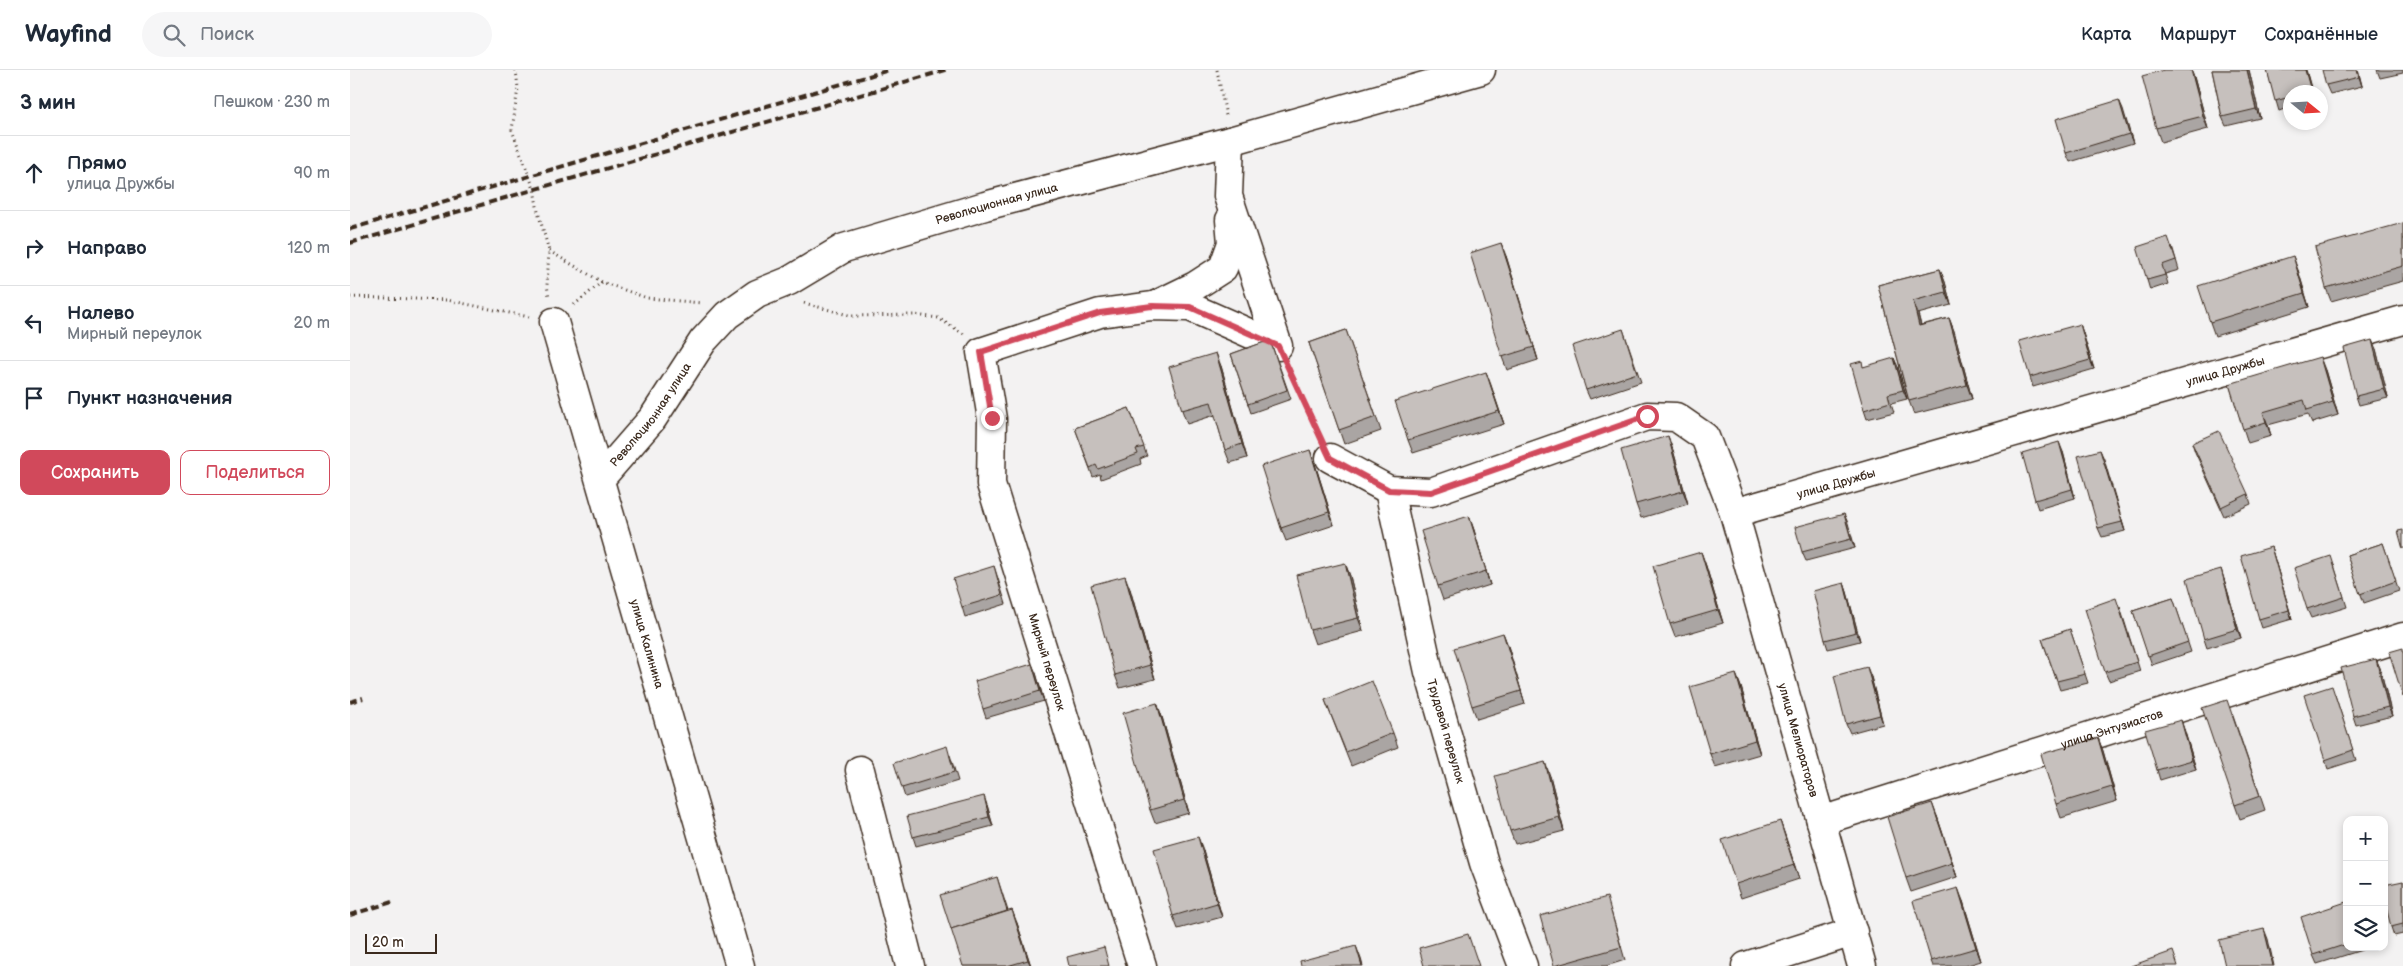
<!DOCTYPE html>
<html lang="ru">
<meta charset="utf-8">
<style>
:root{--surface:#fff;--page:#f6f6f7;--text:#1f2937;--muted:#747a83;--line:#e0e1e3;--accent:#d1495b}
body{margin:0;font-family:"Balsamiq Sans",sans-serif;background:var(--page);color:var(--text)}
.controls{position:absolute;right:15px;bottom:15px;display:grid;overflow:hidden;border-radius:10px;box-shadow:0 2px 8px #0003}
.controls button{width:45px;height:45px;display:grid;place-items:center;padding:0;border:0;border-bottom:1px solid var(--line);background:var(--surface);color:var(--text);font:25px sans-serif}
.compass{position:absolute;left:1933px;top:15px;width:45px;height:45px;border-radius:50%;background:var(--surface);box-shadow:0 2px 8px #0003;rotate:108deg}
.scale{position:absolute;left:15px;bottom:12px;width:72px;box-sizing:border-box;padding-left:5px;border:2px solid #3b2a1e;border-top:0;font-size:14px;line-height:18px;white-space:nowrap;color:#3b2a1e;-webkit-text-stroke:4px #fff;paint-order:stroke}
.stop{position:absolute;width:15px;height:15px;margin:-11px;border:4px solid #d1495b;border-radius:50%;background:#fff}
.stop.end{background:#d1495b;border-color:#fff;box-shadow:0 1px 5px #0008}
.list{margin:0;padding:0;list-style:none}
h2{display:flex;justify-content:space-between;align-items:center;height:65px;margin:0;padding:0 20px;font-size:21px}
h2 small{font-size:16px;font-weight:400;color:var(--muted)}
.list li{display:grid;grid-template-columns:32px 1fr auto;gap:15px;align-items:center;box-sizing:border-box;height:75px;padding:0 20px;border-top:1px solid var(--line)}
.list b{display:block;font-size:19px;white-space:nowrap}
.list p{margin:0;font-size:16px;white-space:nowrap;color:var(--muted)}
.list em{font-size:16px;font-style:normal;color:var(--muted)}
.actions{display:flex;gap:10px;padding:15px 20px}
.actions a{flex:1;padding:11px 0;border:1px solid var(--accent);border-radius:10px;text-align:center;font-size:18px;color:var(--accent)}
.actions .main{background:var(--accent);color:#fff}
.icon{flex:none;width:28px;height:28px;fill:none;stroke:currentColor;stroke-width:2;stroke-linecap:round;stroke-linejoin:round}
.map{position:relative;flex:none;width:2053px;height:896px;overflow:hidden}
header{display:flex;align-items:center;gap:30px;box-sizing:border-box;height:70px;padding:0 25px;background:var(--surface);border-bottom:1px solid var(--line)}
header strong{font-size:24px}
nav{display:flex;gap:28px;margin-inline-start:auto;font-size:18px}
.search{width:350px;height:45px;background:var(--page);display:flex;align-items:center;gap:12px;box-sizing:border-box;padding:0 18px;border-radius:28px;color:var(--muted);font-size:19px}
main{display:flex}
aside{flex:1;background:var(--surface)}
.map>svg:first-child{display:block}
.lines{fill:none;stroke-linecap:round;stroke-linejoin:round}
.minor-casing{stroke:#3b2a1e;stroke-width:31}
.path{stroke:#3b2a1e;stroke-width:3;stroke-dasharray:1 4;stroke-linecap:butt}
.minor{stroke:#fff;stroke-width:28}
.rail{stroke:#3b2a1e;stroke-width:4;stroke-dasharray:8 4;stroke-linecap:butt}
.wall{fill:#aaa5a3;stroke:#3b2a1e}
.shaded-wall{fill:#8b8684;stroke:#3b2a1e}
.building{fill:#c6c0bd;stroke:#3b2a1e}
.route{stroke:#d1495b;stroke-width:6}
.labels{text-anchor:middle;stroke-width:4.5;stroke-linejoin:round;paint-order:stroke}
.street-label{font-size:12px;fill:#3b2a1e;stroke:#fff}
</style>
<header>
<strong>Wayfind</strong>
<div class="search"><svg class="icon" aria-label="search" viewBox="0 0 24 24"><circle cx="10" cy="10" r="6"/><path d="M15 15l6 6"/></svg>Поиск</div>
<nav><a>Карта</a><a>Маршрут</a><a>Сохранённые</a></nav>
</header>
<main>
<aside>
<h2>3 мин<small>Пешком · 230 m</small></h2>
<ul class="list">
<li><svg class="icon" aria-label="ahead" viewBox="0 0 24 24"><path d="M12 20V5M6 11l6-6 6 6"/></svg><div><b>Прямо</b><p>улица Дружбы</p></div><em>90 m</em></li>
<li><svg class="icon" aria-label="right" viewBox="0 0 24 24"><path d="M7 20v-9h11M14 6l5 5-5 5"/></svg><div><b>Направо</b></div><em>120 m</em></li>
<li><svg class="icon" aria-label="left" viewBox="0 0 24 24"><path d="M17 20v-9H6M10 6l-5 5 5 5"/></svg><div><b>Налево</b><p>Мирный переулок</p></div><em>20 m</em></li>
<li><svg class="icon" aria-label="arrive" viewBox="0 0 24 24"><path d="M6 21V4h12l-3 4 3 4H6"/></svg><div><b>Пункт назначения</b></div></li>
</ul>
<div class="actions"><a class="main">Сохранить</a><a>Поделиться</a></div>
</aside>
<div class="map">
<svg width="2053" height="896" viewBox="0 0 2053 896">
<rect width="100%" height="100%" fill="#f3f2f2"/>
<filter id="ink" filterUnits="userSpaceOnUse"><feTurbulence type="fractalNoise" baseFrequency=".02" numOctaves="2"/><feDisplacementMap in="SourceGraphic" scale="10" xChannelSelector="R" yChannelSelector="G"/><feConvolveMatrix kernelMatrix="1 2 1 2 8 2 1 2 1" color-interpolation-filters="sRGB"/></filter>
<g filter="url(#ink)">
<g class="lines">
<defs>
<g id="minor">
<polyline points="808,234 845,216 873,198 882,173 880,150"/>
<path id="s1" d="M204,252L390,896"/>
<path id="s2" d="M980,388L1039,420L1081,422L1297,346L1326,347L1355,367L1384,443L2053,250"/>
<path id="s3" d="M250,409L303,348L353,271L377,245L407,224L439,211L494,178L635,136L880,71L1131,0"/>
<path id="s4" d="M1039,420L1079,602L1134,793L1173,896"/>
<path id="s5" d="M1384,443L1512,896"/>
<polyline points="510,700 560,896"/>
<path id="s6" d="M1471,751L2053,567"/>
<polyline points="792,896 641,414 642,349 631,282 750,243 802,236 840,237 928,276 878,126 880,71"/>
<polyline points="1396,896 1503,862"/>
</g>
</defs>
<use href="#minor" class="minor-casing"/>
<g class="path">
<polyline points="166,0 168,18 162,60 184,119 188,142 199,181 197,215 199,227"/>
<polyline points="867,0 876,46"/>
<polyline points="199,181 252,212 297,228 352,233"/>
<polyline points="0,227 97,230 179,247"/>
<polyline points="454,233 502,246 565,245 588,248 614,264"/>
<polyline points="224,235 252,212"/>
<polyline points="939,299 970,366"/>
</g>
<use href="#minor" class="minor"/>
<g class="rail">
<polyline points="0,159 539,0"/>
<polyline points="0,173 596,0"/>
<polyline points="0,632 13,628"/>
<polyline points="0,845 42,832"/>
</g>
</g>
<g class="wall">
<polygon points="1862,0 1899,0 1910,48 1876,56 1872,47"/>
<polygon points="1917,0 1956,0 1962,22 1940,22 1940,37 1929,41"/>
<polygon points="2008,0 2012,16 1980,24 1976,15"/>
<polygon points="2027,0 2053,0 2053,3 2030,8"/>
<polygon points="1844,7 1858,59 1811,72 1806,58"/>
<polygon points="1769,30 1783,73 1720,92 1716,83"/>
<polygon points="2053,153 2053,211 1981,231 1976,218"/>
<polygon points="1822,176 1829,200 1815,204 1818,214 1800,220 1797,210"/>
<polygon points="1156,186 1188,290 1157,300 1152,287"/>
<polygon points="1590,199 1595,212 1601,235 1568,244 1571,255 1599,248 1604,261 1622,329 1564,344 1559,331 1528,215"/>
<polygon points="1948,200 1959,237 1865,266 1860,252"/>
<polygon points="1730,254 1744,299 1683,317 1680,307"/>
<polygon points="1273,259 1291,312 1240,329 1236,320"/>
<polygon points="996,260 1031,361 994,374 959,273"/>
<polygon points="920,270 941,329 901,343 881,284"/>
<polygon points="2026,279 2038,328 2009,335 2006,326"/>
<polygon points="871,296 897,388 880,393 875,380 865,345 837,354 832,340"/>
<polygon points="1513,297 1548,297 1557,329 1541,333 1544,342 1517,349 1514,340"/>
<polygon points="1975,300 1988,345 1962,353 1958,344 1918,355 1921,366 1898,373 1879,314"/>
<polygon points="1136,302 1154,354 1063,383 1058,370"/>
<polygon points="779,338 797,386 790,389 791,394 751,409 750,404 743,407 725,358"/>
<polygon points="1842,373 1898,424 1901,434 1874,446 1845,382"/>
<polygon points="1323,380 1338,434 1291,448 1286,434"/>
<polygon points="1750,380 1775,461 1752,467 1748,458"/>
<polygon points="1713,382 1725,428 1688,439 1685,430"/>
<polygon points="965,394 984,455 936,471 931,458"/>
<polygon points="1494,444 1505,478 1456,491 1452,482"/>
<polygon points="1119,446 1124,460 1140,515 1093,530 1088,516"/>
<polygon points="2033,473 2049,521 2014,533 1997,485"/>
<polygon points="1921,477 1942,549 1912,558 1909,549"/>
<polygon points="1351,482 1356,496 1373,553 1325,567 1320,554"/>
<polygon points="995,493 1000,506 1013,561 965,574 960,560"/>
<polygon points="1984,495 1997,537 1961,548 1957,539"/>
<polygon points="644,496 656,534 615,547 612,537"/>
<polygon points="1874,509 1891,568 1857,578 1854,569"/>
<polygon points="1494,513 1497,522 1510,571 1478,579 1475,570"/>
<polygon points="780,519 805,609 770,618 765,605"/>
<polygon points="1823,528 1841,582 1802,595 1783,541"/>
<polygon points="1770,537 1790,601 1759,611 1755,602"/>
<polygon points="1720,559 1738,613 1710,620 1692,569"/>
<polygon points="1153,563 1158,576 1175,634 1127,649 1122,636"/>
<polygon points="2026,589 2030,598 2042,646 2006,655 2003,646"/>
<polygon points="686,603 694,631 636,648 633,639"/>
<polygon points="1386,604 1391,617 1410,684 1365,697 1360,684"/>
<polygon points="1521,607 1533,654 1500,663 1496,654"/>
<polygon points="1985,625 2006,690 1978,699 1975,690"/>
<polygon points="975,630 1043,663 1048,677 1001,696"/>
<polygon points="807,633 812,647 839,743 805,753 800,740"/>
<polygon points="1882,643 1915,740 1890,749 1885,735"/>
<polygon points="1834,659 1846,699 1810,710 1807,700"/>
<polygon points="1748,668 1753,681 1767,731 1711,748 1706,734"/>
<polygon points="600,685 608,711 555,727 552,718"/>
<polygon points="1200,706 1214,761 1165,774 1160,761"/>
<polygon points="637,735 643,756 566,776 563,767"/>
<polygon points="1587,746 1607,807 1561,822 1556,808"/>
<polygon points="1430,751 1449,809 1391,828 1386,814"/>
<polygon points="853,780 872,847 828,859 823,846"/>
<polygon points="647,807 658,841 667,853 681,896 613,896"/>
<polygon points="2053,811 2053,864 2044,866 2041,857"/>
<polygon points="1613,831 1631,891 1615,896 1583,896 1581,891"/>
<polygon points="1997,834 1997,877 2011,877 2012,880 1967,894 1963,885"/>
<polygon points="1261,841 1275,890 1256,896 1204,896"/>
</g>
<g class="shaded-wall">
<polygon points="1841,0 1844,7 1858,59 1853,46"/>
<polygon points="1897,0 1899,0 1910,48 1906,39"/>
<polygon points="1955,0 1956,0 1962,22 1961,21"/>
<polygon points="2007,0 2008,0 2012,16 2009,7"/>
<polygon points="1769,30 1773,39 1783,73 1779,64"/>
<polygon points="1151,173 1156,186 1188,290 1184,277"/>
<polygon points="1943,186 1948,200 1959,237 1954,223"/>
<polygon points="1590,199 1595,212 1601,235 1596,222"/>
<polygon points="1563,231 1568,244 1574,269 1569,256"/>
<polygon points="1599,248 1604,261 1622,329 1617,315"/>
<polygon points="1730,254 1733,263 1744,299 1740,290"/>
<polygon points="2022,270 2026,279 2038,328 2034,319"/>
<polygon points="866,283 871,296 897,388 892,374"/>
<polygon points="1970,287 1975,300 1988,345 1983,332"/>
<polygon points="1544,288 1548,297 1557,329 1553,320"/>
<polygon points="1136,302 1141,315 1154,354 1149,341"/>
<polygon points="1913,342 1918,355 1921,366 1916,352"/>
<polygon points="1318,366 1323,380 1338,434 1333,421"/>
<polygon points="1709,372 1713,382 1725,428 1722,419"/>
<polygon points="960,380 965,394 984,455 979,442"/>
<polygon points="1750,380 1754,389 1775,461 1772,452"/>
<polygon points="1494,444 1498,453 1505,478 1501,469"/>
<polygon points="1119,446 1124,460 1140,515 1136,501"/>
<polygon points="1921,477 1924,487 1942,549 1939,540"/>
<polygon points="1351,482 1356,496 1373,553 1368,540"/>
<polygon points="995,493 1000,506 1013,561 1008,548"/>
<polygon points="1871,499 1874,509 1891,568 1887,559"/>
<polygon points="775,506 780,519 805,609 800,595"/>
<polygon points="1494,513 1497,522 1510,571 1506,562"/>
<polygon points="1153,563 1158,576 1175,634 1171,621"/>
<polygon points="2026,589 2030,598 2042,646 2038,637"/>
<polygon points="682,594 686,603 694,631 690,621"/>
<polygon points="1517,597 1521,607 1533,654 1530,645"/>
<polygon points="1386,604 1391,617 1410,684 1405,670"/>
<polygon points="807,633 812,647 839,743 834,730"/>
<polygon points="1831,650 1834,659 1846,699 1842,690"/>
<polygon points="1748,668 1753,681 1767,731 1762,717"/>
<polygon points="1195,692 1200,706 1214,761 1209,747"/>
<polygon points="634,726 637,735 643,756 639,747"/>
<polygon points="1582,733 1587,746 1607,807 1602,793"/>
<polygon points="1430,751 1435,765 1449,809 1444,795"/>
<polygon points="848,767 853,780 872,847 867,833"/>
<polygon points="1608,818 1613,831 1631,891 1626,878"/>
<polygon points="662,840 667,853 681,896 678,890"/>
<polygon points="1914,859 1918,869 1924,896 1923,896"/>
<polygon points="1006,876 1011,889 1013,896 1012,896"/>
</g>
<g class="building">
<polygon points="1814,0 1841,0 1853,46 1806,58 1792,6"/>
<polygon points="1862,0 1897,0 1906,39 1872,47"/>
<polygon points="1917,0 1955,0 1961,21 1957,22 1940,22 1940,27 1925,31"/>
<polygon points="1972,0 2007,0 2009,7 1976,15"/>
<polygon points="1769,30 1779,64 1716,83 1706,49"/>
<polygon points="2053,153 2053,196 1976,218 1965,177"/>
<polygon points="1818,167 1826,190 1812,195 1815,205 1797,210 1787,177"/>
<polygon points="1151,173 1184,277 1152,287 1120,183"/>
<polygon points="1943,186 1954,223 1860,252 1848,216"/>
<polygon points="1590,199 1596,222 1563,231 1569,256 1599,248 1617,315 1559,331 1528,215"/>
<polygon points="1730,254 1740,290 1680,307 1669,271"/>
<polygon points="1273,259 1287,303 1236,320 1222,276"/>
<polygon points="996,260 1026,347 989,360 959,273"/>
<polygon points="920,270 937,320 898,334 881,284"/>
<polygon points="2022,270 2034,319 2006,326 1994,278"/>
<polygon points="866,283 892,374 875,380 861,332 832,340 819,297"/>
<polygon points="1970,287 1983,332 1957,340 1954,330 1913,342 1916,352 1893,359 1879,314"/>
<polygon points="1544,288 1553,320 1538,324 1540,332 1514,340 1501,294 1512,291 1513,297"/>
<polygon points="1136,302 1149,341 1058,370 1045,331"/>
<polygon points="779,338 794,377 786,379 788,384 748,399 746,395 740,398 725,358"/>
<polygon points="1869,361 1898,424 1871,437 1842,373"/>
<polygon points="1318,366 1333,421 1286,434 1271,380"/>
<polygon points="1709,372 1722,419 1685,430 1672,383"/>
<polygon points="960,380 979,442 931,458 911,396"/>
<polygon points="1750,380 1772,452 1748,458 1728,386"/>
<polygon points="1494,444 1501,469 1452,482 1445,457"/>
<polygon points="1119,446 1136,501 1088,516 1071,461"/>
<polygon points="2053,460 2053,479 2048,461"/>
<polygon points="2033,473 2046,511 2010,524 1997,485"/>
<polygon points="1921,477 1939,540 1909,549 1891,486"/>
<polygon points="1351,482 1368,540 1320,554 1303,496"/>
<polygon points="1981,486 1994,527 1957,539 1944,498"/>
<polygon points="995,493 1008,548 960,560 946,505"/>
<polygon points="644,496 652,525 612,537 603,509"/>
<polygon points="1871,499 1887,559 1854,569 1837,509"/>
<polygon points="775,506 800,595 765,605 741,515"/>
<polygon points="1494,513 1506,562 1475,570 1463,521"/>
<polygon points="1766,528 1787,592 1755,602 1735,539"/>
<polygon points="1823,528 1838,572 1798,586 1783,541"/>
<polygon points="1720,559 1735,604 1707,611 1692,569"/>
<polygon points="1153,563 1171,621 1122,636 1104,578"/>
<polygon points="2053,578 2053,627 2039,582"/>
<polygon points="2026,589 2038,637 2003,646 1991,598"/>
<polygon points="682,594 690,621 633,639 625,611"/>
<polygon points="1517,597 1530,645 1496,654 1484,606"/>
<polygon points="1386,604 1405,670 1360,684 1340,617"/>
<polygon points="1022,611 1043,663 996,682 975,630"/>
<polygon points="1982,616 2003,680 1975,690 1954,625"/>
<polygon points="1877,630 1910,726 1885,735 1852,638"/>
<polygon points="807,633 834,730 800,740 773,643"/>
<polygon points="1831,650 1842,690 1807,700 1795,660"/>
<polygon points="1748,668 1762,717 1706,734 1691,684"/>
<polygon points="597,676 604,702 552,718 544,693"/>
<polygon points="1195,692 1209,747 1160,761 1145,706"/>
<polygon points="634,726 639,747 563,767 557,746"/>
<polygon points="1582,733 1602,793 1556,808 1537,747"/>
<polygon points="1430,751 1444,795 1386,814 1372,770"/>
<polygon points="848,767 867,833 823,846 804,779"/>
<polygon points="647,807 657,841 601,859 590,825"/>
<polygon points="2053,811 2053,854 2041,857 2034,828 2034,815"/>
<polygon points="1608,818 1626,878 1581,891 1563,831"/>
<polygon points="1257,827 1271,877 1204,896 1190,846"/>
<polygon points="1996,832 1997,834 1997,874 1963,885 1951,847"/>
<polygon points="662,840 678,890 657,896 613,896 601,859"/>
<polygon points="1914,859 1923,896 1875,896 1869,870"/>
<polygon points="1118,864 1129,896 1074,896 1069,878"/>
<polygon points="1006,876 1012,896 951,896 950,891"/>
<polygon points="754,877 759,896 719,896 717,887"/>
<polygon points="1823,881 1828,896 1781,896"/>
</g>
</g>
<g class="lines" filter="url(#ink)">
<polyline class="route" points="642,348 631,282 750,243 802,236 840,237 928,276 980,388 1039,420 1081,422 1297,346"/>
</g>
<g class="labels">
<g class="street-label">
<text dy="4" stroke="none"><textPath href="#s3" startOffset="502">Революционная улица</textPath></text>
<text dy="4" stroke="none"><textPath href="#s2" startOffset="995">улица Дружбы</textPath></text>
<text dy="4" stroke="none"><textPath href="#s3" startOffset="82">Революционная улица</textPath></text>
<text dy="4" stroke="none"><textPath href="#s2" startOffset="590">улица Дружбы</textPath></text>
<text dy="4" stroke="none"><textPath href="#s1" startOffset="335">улица Калинина</textPath></text>
<text transform="translate(697 592) rotate(73)" y="4">Мирный переулок</text>
<text dy="4" stroke="none"><textPath href="#s6" startOffset="305">улица Энтузиастов</textPath></text>
<text dy="4" stroke="none"><textPath href="#s4" startOffset="248">Трудовой переулок</textPath></text>
<text dy="4" stroke="none"><textPath href="#s5" startOffset="236">улица Мелиораторов</textPath></text>
</g>
</g>
</svg>
<div class="controls">
<button>+</button>
<button>−</button>
<button><svg class="icon" aria-label="layers" viewBox="0 0 24 24"><path d="M12 4l9 5-9 5-9-5zM3 14l9 5 9-5"/></svg></button>
</div>
<svg class="compass" viewBox="-18 -18 36 36"><path d="M0-13l5 13h-10z" fill="#e53935"/><path d="M0 13l5-13h-10z" fill="#747a83"/></svg>
<div class="scale">20 m</div>
<div class="stop" style="left:1297px;top:346px"></div>
<div class="stop end" style="left:642px;top:348px"></div>
</div>
</main>
